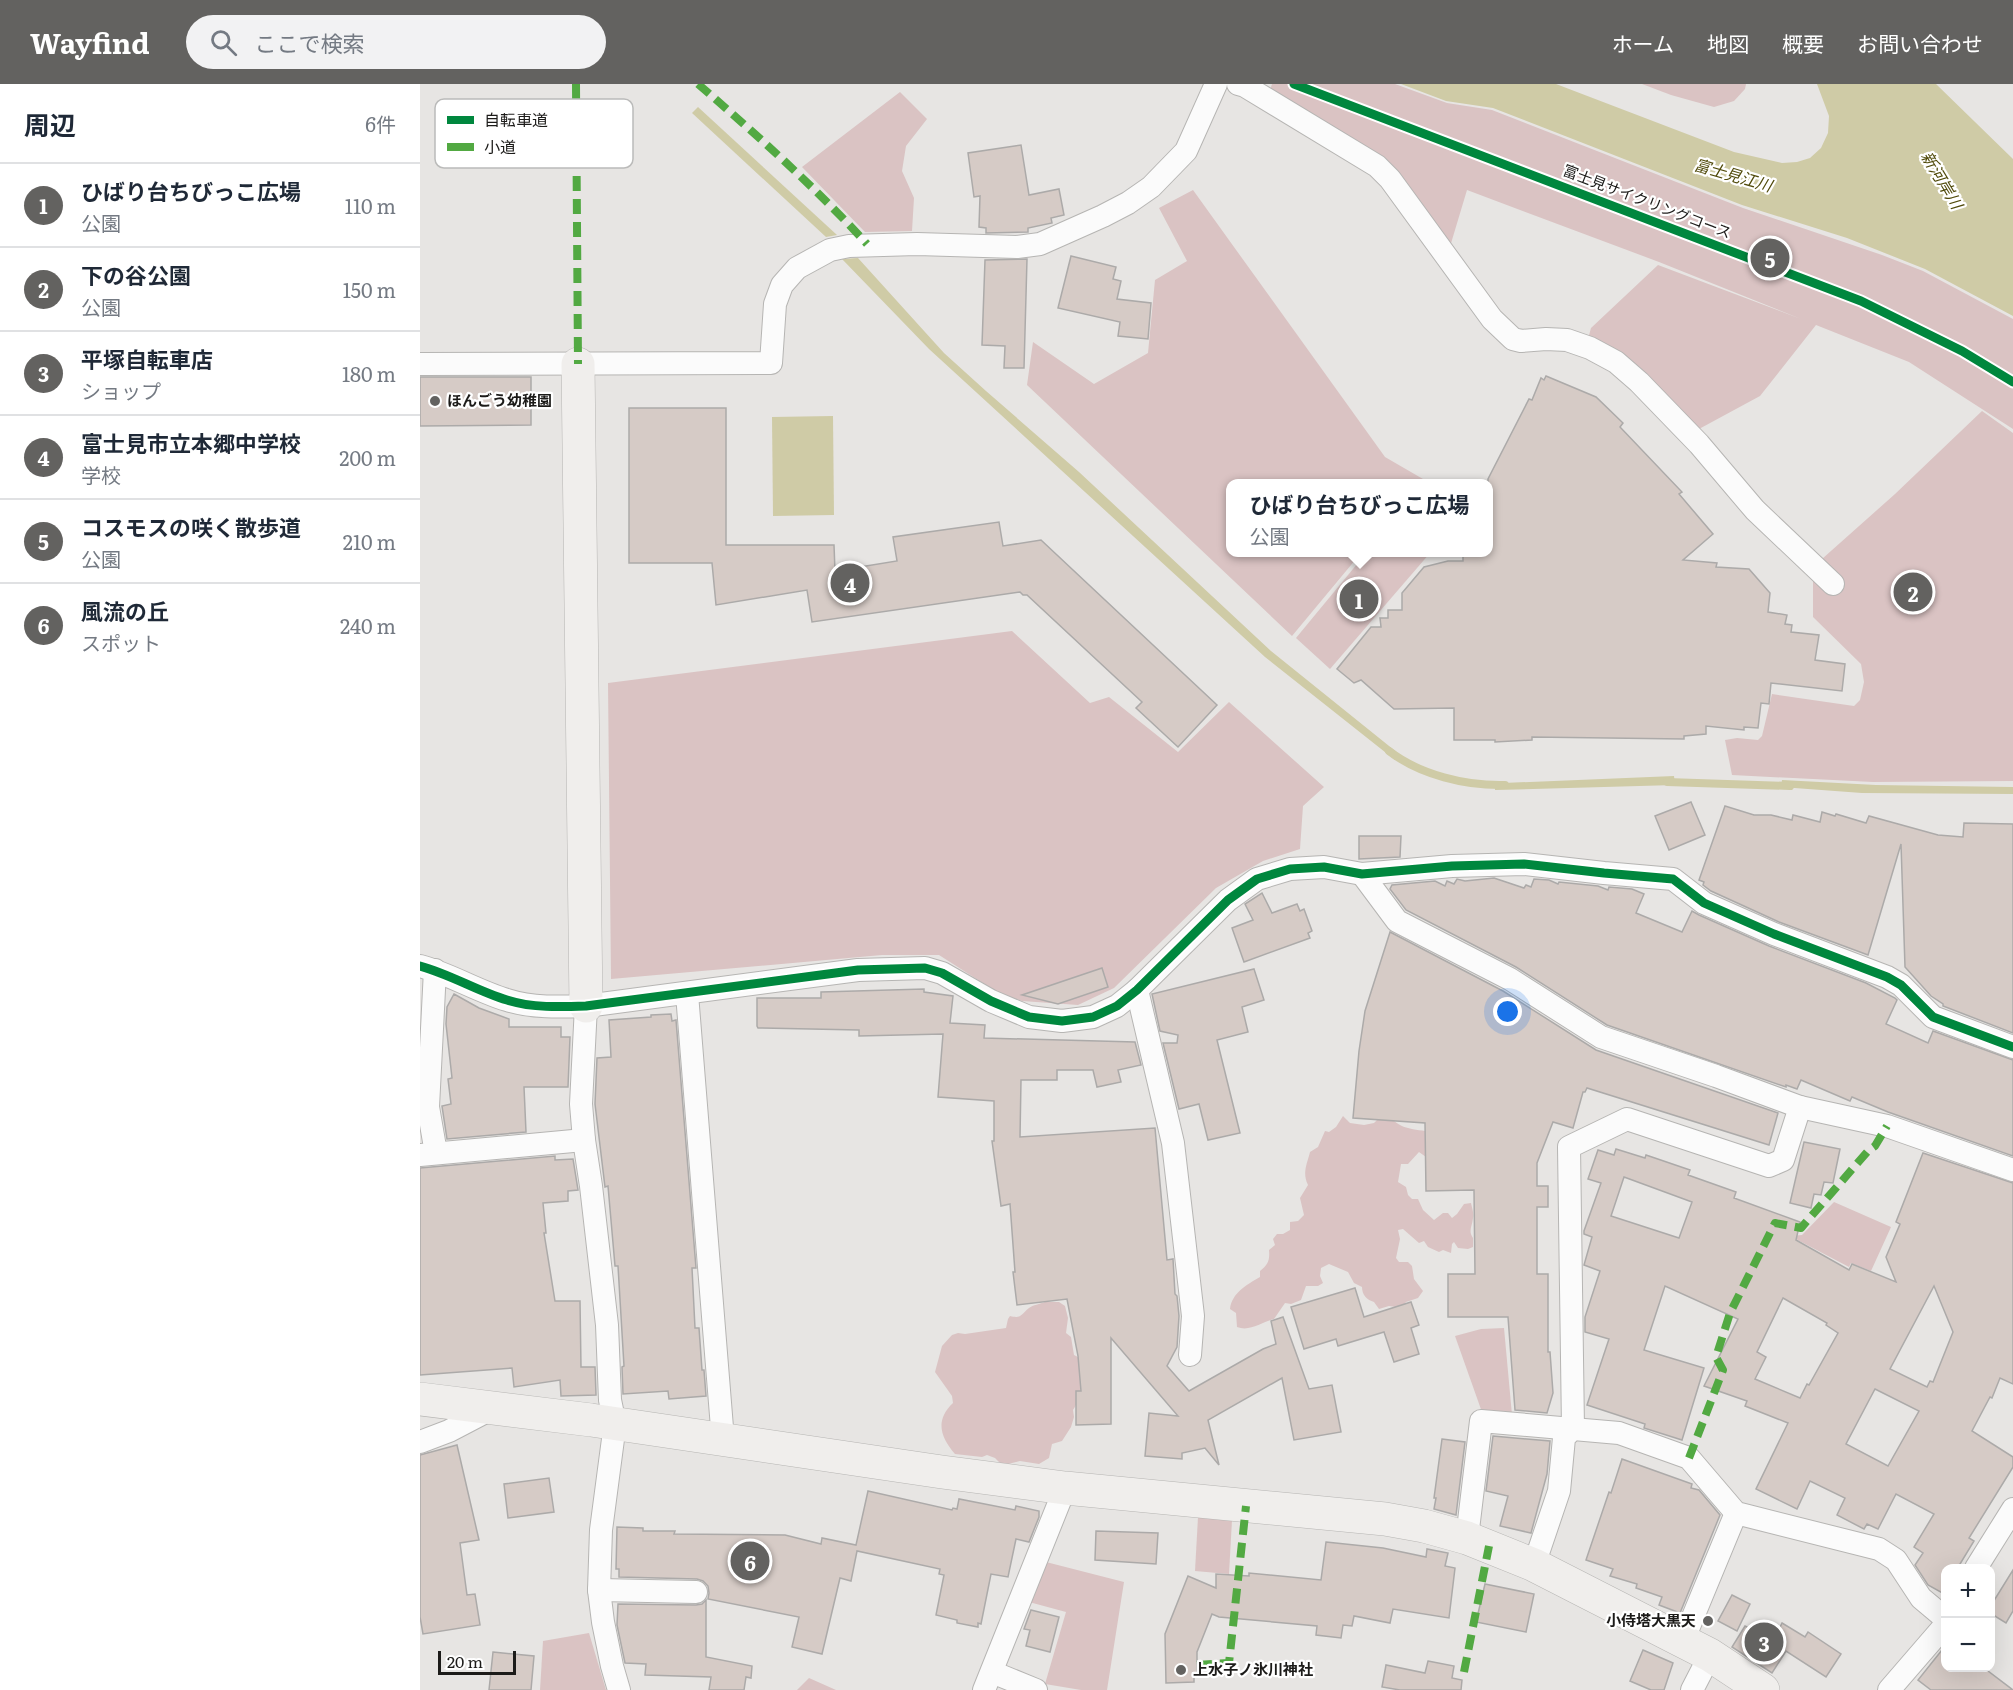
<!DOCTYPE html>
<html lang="ja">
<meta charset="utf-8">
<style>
:root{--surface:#fff;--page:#f2f2f3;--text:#1f2937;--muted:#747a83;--line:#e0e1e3;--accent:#636260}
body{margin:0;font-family:Literata,"Noto Sans JP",serif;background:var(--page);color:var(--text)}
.controls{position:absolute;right:18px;bottom:18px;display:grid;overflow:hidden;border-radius:12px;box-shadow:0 6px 24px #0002}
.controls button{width:54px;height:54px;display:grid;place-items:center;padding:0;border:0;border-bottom:2px solid var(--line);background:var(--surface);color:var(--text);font:30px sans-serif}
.scale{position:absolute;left:18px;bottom:15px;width:78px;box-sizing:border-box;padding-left:6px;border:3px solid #1c1b19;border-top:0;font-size:16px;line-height:21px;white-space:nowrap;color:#1c1b19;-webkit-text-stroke:4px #fff;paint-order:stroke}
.you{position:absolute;left:1088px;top:928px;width:21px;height:21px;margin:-15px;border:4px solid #fff;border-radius:50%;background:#1a73e8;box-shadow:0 0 0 9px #1a73e833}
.badge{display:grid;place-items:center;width:39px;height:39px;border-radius:50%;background:var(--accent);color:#fff;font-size:20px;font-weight:700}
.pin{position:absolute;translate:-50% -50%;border:3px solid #fff;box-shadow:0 2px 6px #0006}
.popup{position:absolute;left:806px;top:395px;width:267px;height:78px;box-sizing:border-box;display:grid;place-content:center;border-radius:12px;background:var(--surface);filter:drop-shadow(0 2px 4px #0005);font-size:20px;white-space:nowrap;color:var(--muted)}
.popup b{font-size:22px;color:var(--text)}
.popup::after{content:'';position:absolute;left:50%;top:100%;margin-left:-12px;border:12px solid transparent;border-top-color:var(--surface)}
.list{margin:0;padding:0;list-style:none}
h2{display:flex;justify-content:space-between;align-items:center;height:78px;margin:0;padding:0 24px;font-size:26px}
h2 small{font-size:20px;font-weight:400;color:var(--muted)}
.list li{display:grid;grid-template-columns:39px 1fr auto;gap:18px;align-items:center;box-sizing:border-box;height:84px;padding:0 24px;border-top:2px solid var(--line)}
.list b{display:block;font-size:22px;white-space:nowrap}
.list p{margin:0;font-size:20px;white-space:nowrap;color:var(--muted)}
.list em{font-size:20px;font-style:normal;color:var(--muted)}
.icon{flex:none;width:33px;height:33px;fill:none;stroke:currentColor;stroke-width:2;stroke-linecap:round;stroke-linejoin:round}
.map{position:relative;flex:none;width:1593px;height:1606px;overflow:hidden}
header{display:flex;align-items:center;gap:36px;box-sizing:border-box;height:84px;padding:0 30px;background:var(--accent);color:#fff}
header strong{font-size:28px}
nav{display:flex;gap:33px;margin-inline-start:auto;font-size:21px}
.search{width:420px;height:54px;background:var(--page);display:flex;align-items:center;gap:15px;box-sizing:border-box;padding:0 21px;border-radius:33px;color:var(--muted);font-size:22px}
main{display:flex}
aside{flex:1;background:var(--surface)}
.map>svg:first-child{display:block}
.green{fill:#dac3c3}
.water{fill:#cfcba6}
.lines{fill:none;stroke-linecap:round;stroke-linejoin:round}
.stream{stroke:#cfcba6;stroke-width:8}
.building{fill:#d6cbc6;stroke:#acaaa9;stroke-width:1.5;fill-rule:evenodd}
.street-casing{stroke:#b6b5b3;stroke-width:24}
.secondary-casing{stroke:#b6b5b3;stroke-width:34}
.street{stroke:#fbfbfb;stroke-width:22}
.secondary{stroke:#f0eeec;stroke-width:33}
.quiet{stroke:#52a942;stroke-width:8;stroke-dasharray:15 8;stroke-linecap:butt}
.cycleway-casing{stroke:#fff;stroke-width:13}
.cycleway{stroke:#00873e;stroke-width:9}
.poi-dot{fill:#636260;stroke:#fff;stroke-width:2}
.labels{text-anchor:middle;stroke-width:4.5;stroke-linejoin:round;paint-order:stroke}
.street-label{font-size:15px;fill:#1c1b19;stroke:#fff}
.poi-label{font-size:15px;font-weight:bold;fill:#1c1b19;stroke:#fff;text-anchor:start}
.water-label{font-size:16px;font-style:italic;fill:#504a0a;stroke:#fff}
.key{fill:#fff;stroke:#bbbbba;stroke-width:1.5}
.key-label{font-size:16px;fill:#1c1b19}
</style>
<header>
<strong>Wayfind</strong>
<div class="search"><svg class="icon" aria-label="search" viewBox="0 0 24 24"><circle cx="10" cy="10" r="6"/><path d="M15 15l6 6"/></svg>ここで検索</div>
<nav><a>ホーム</a><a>地図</a><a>概要</a><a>お問い合わせ</a></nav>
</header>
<main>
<aside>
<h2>周辺<small>6件</small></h2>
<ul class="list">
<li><span class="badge">1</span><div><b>ひばり台ちびっこ広場</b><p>公園</p></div><em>110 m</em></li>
<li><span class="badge">2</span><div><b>下の谷公園</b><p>公園</p></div><em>150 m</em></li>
<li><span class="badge">3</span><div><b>平塚自転車店</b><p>ショップ</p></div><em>180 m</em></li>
<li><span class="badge">4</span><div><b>富士見市立本郷中学校</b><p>学校</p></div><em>200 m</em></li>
<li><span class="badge">5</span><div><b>コスモスの咲く散歩道</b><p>公園</p></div><em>210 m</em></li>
<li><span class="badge">6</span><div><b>風流の丘</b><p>スポット</p></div><em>240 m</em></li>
</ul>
</aside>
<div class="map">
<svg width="1593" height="1606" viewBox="0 0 1593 1606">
<rect width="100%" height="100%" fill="#e7e5e3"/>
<g class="green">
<polygon points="852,0 975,0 1027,19 1072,26 1323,124 1462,171 1503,187 1593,235 1593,345 1489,278 1396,241 1340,312 1279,345 1168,255 1171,244 1238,181 1381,235 1239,178 1047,106 1029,166 970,82 850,6"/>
<polygon points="1222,0 1326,0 1325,5 1314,17 1294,23 1251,11"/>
<polygon points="480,8 507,35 486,62 482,87 494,114 492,147 445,148 382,83"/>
<polygon points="773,106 965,373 1003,395 999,400 810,400 810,468 941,469 872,552 607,301 613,258 674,300 728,269 735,196 767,177 739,124"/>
<polygon points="1562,327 1593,349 1593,697 1453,698 1312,691 1305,656 1317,654 1338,656 1342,652 1352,610 1434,622 1440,616 1444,598 1441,580 1393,533 1393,483 1475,410"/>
<polygon points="947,468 1010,469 910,585 876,554"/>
<polygon points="592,547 670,619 689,613 758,668 809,618 904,703 883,722 880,765 843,777 796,804 694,904 658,921 602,917 580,910 519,871 462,871 191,895 188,599"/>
<path d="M923,1032L930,1039L944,1041L954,1039L959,1034H971C984,1048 1001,1045 1018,1049L1006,1073L999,1068L988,1080H981L978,1098L986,1103L988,1111L992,1115H998L1003,1126L1014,1136L1023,1129H1028L1032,1134L1037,1130L1044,1120L1051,1119C1052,1124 1054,1129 1053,1134C1052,1143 1048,1147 1053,1154V1163L1048,1165L1038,1164L1034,1158L1032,1160L1031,1169L1023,1166L1019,1168L1008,1163L1004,1157L999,1159L983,1145L978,1146L980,1155L976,1174L979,1178H988L992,1182L994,1195L1003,1207L998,1214L986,1218L982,1224L969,1222L959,1225L954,1218C947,1216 942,1211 942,1203L934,1199L928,1188L909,1180L901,1184L900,1192L903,1199L898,1202H886L881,1216L871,1220L865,1219L854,1235C842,1238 830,1248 817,1243L816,1229L810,1225C812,1209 826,1201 840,1193V1187C848,1181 850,1176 849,1166L855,1161L853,1155L857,1150H863L870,1146V1138L878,1137L884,1131L880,1114L888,1101C882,1089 887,1080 890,1068L898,1063L905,1047L909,1048L916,1043Z"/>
<polygon points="1414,1118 1471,1143 1451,1187 1431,1179 1429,1183 1370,1152 1382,1151"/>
<path d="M625,1218H639L645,1222L648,1234L646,1249L651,1253L654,1271L660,1274C661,1293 664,1310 653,1326L654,1333L651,1343L642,1357L632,1360L629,1374L619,1380L600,1377L588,1380L580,1379L575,1374L567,1371L562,1373L535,1370C520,1353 515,1336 533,1319L532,1312L515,1288L522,1262L532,1251L538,1249L545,1250L586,1244L588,1235L590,1232C602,1235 601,1230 609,1224C613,1221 620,1220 625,1218Z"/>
<polygon points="1084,1244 1092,1331 1063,1331 1035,1252 1061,1245"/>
<polygon points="778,1433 812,1436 809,1490 775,1487"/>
<polygon points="626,1478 704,1498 687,1606 661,1606 625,1600 646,1528 609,1518"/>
<polygon points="169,1549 186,1606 120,1606 123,1557"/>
<polygon points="389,1594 416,1606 377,1606"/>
</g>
<g class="water">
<polygon points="981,0 1136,0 1314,68 1362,79 1377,78 1390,74 1401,64 1408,49 1409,32 1397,0 1516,0 1593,75 1593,232 1505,185 1427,154 1322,121 1073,24 1026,17"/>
<polygon points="278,23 417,151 406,153 272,29"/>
<polygon points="438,174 524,269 566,307 659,388 851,567 979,670 975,676 845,573 509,265 422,175"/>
<polygon points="413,332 414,431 353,432 352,333"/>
<polygon points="1254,692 1255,701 1075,706 1075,697 1083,699"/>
<polygon points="1362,696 1456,701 1593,703 1593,710 1442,709 1361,703"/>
</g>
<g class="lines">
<g class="stream">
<path d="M969,667C1000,691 1046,702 1085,701"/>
<polyline points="1247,698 1370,702"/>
</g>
</g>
<g class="building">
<polygon points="601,61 609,111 639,105 644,131 631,134 632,139 608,144 608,148 566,149 566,144 559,143 560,112 554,113 548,69"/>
<polygon points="651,172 696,183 693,195 701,197 697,215 731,219 728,255 698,252 700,238 638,224"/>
<polygon points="607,175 604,284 584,284 585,262 562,261 565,176"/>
<polygon points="1126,292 1176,313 1203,339 1200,343 1262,408 1259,410 1293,450 1263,476 1297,479 1296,483 1329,485 1350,509 1348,528 1367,531 1365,540 1372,541 1371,548 1399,551 1395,576 1425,580 1422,607 1351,599 1349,620 1341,619 1338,644 1324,643 1324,646 1286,642 1286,650 1264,652 1264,655 1112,653 1112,656 1075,658 1075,656 1034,656 1034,624 974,625 941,596 934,599 917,585 951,543 961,543 960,534 968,534 968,526 982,526 982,509 1004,483 1028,477 1043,477 1043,468 1068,468 1068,395 1109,315 1112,316 1121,294 1124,296"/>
<polygon points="0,293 111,293 111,341 0,342"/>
<polygon points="209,324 306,324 306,461 414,461 415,487 477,477 473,453 579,438 583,462 621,456 797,621 758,663 716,624 722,618 607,511 603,511 600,508 392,538 387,506 296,521 292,479 209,479"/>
<polygon points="1271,718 1285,751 1249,766 1235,732"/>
<polygon points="1305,722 1334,731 1351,731 1372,736 1373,731 1400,738 1402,728 1415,732 1416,730 1446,739 1449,732 1518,751 1543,753 1544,739 1593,740 1593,949 1523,922 1523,920 1511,912 1485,883 1481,760 1448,871 1359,838 1291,807 1283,801 1284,798 1279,796"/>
<polygon points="939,752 981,752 980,773 939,775"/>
<polygon points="1074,794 1104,804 1106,801 1111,803 1114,795 1129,796 1138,800 1139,798 1178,802 1188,806 1189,803 1212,805 1224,810 1216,829 1262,848 1272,827 1279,831 1349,862 1446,899 1475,914 1477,916 1466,940 1508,959 1513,947 1593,976 1593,1072 1468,1028 1432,1013 1430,1017 1381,996 1377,1005 1366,1001 1366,1003 1187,941 1096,883 986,826 970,805 972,801 1015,797 1025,802 1027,797 1034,800 1037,795 1045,797"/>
<polygon points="842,809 852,829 877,820 880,827 884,825 892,847 888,849 890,854 824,878 812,844 833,836 825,820"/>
<polygon points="970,848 1083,907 1176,966 1358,1029 1349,1061 1167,1004 1165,1008 1163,1008 1153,1044 1133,1038 1117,1079 1117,1102 1128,1102 1128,1123 1117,1123 1117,1190 1128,1190 1128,1268 1130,1268 1133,1309 1127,1329 1095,1326 1088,1233 1028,1233 1028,1190 1055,1190 1054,1106 1006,1107 1005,1039 933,1034 939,967 945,927"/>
<polygon points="682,884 688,903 638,920 602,911"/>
<polygon points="834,885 844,916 822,923 828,948 797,956 820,1049 788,1056 779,1020 759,1025 743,959 757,959 758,951 740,947 732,910"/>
<polygon points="504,905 504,908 533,912 530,939 565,941 564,954 715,958 721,981 698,986 701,998 677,1003 673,986 637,986 637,996 601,996 600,1053 735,1044 747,1176 753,1175 755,1210 757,1212 759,1232 757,1263 747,1282 769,1307 843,1265 856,1260 851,1237 863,1233 889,1305 912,1301 921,1348 874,1356 862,1294 788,1336 799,1381 785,1364 762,1369 762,1375 725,1372 729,1329 758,1332 691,1254 691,1340 656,1341 656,1307 661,1307 658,1272 647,1215 597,1221 593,1188 595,1188 590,1120 581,1122 572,1057 574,1057 574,1017 518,1013 523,950 439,952 439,946 338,944 337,942 337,914 401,914 401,908"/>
<polygon points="34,910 59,924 89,935 89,943 141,943 141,953 150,953 148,1003 104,1003 106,1048 27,1055 22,1022 31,1020 28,995 32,994 26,940 27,923"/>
<polygon points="251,930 252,937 256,936 276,1184 272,1184 275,1244 279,1244 282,1286 284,1286 286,1312 249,1315 248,1307 203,1310 202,1283 204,1282 198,1182 195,1182 188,1102 185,1103 175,1020 177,974 191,973 189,936 231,933 231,931"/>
<polygon points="1384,1058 1420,1065 1413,1099 1404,1098 1401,1111 1394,1110 1391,1124 1370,1119"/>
<path d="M1196,1065L1225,1074L1226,1071L1270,1086L1268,1091L1316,1108L1314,1114L1380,1138L1376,1156L1429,1186L1432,1180L1476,1198L1466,1173L1480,1140L1476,1138L1503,1069L1593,1099V1300L1580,1294L1572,1314L1570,1313L1552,1347L1593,1373V1383L1549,1454L1554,1457L1537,1485H1526V1511L1508,1501L1495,1481L1503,1469L1494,1463L1514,1430L1476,1410L1458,1445L1447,1440L1444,1445L1417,1431L1425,1414L1390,1397L1377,1425L1336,1405L1368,1339L1325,1322L1327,1317L1284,1302L1318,1235L1245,1202L1224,1266L1284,1284L1262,1356L1224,1344L1225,1340L1167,1321L1189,1255L1165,1248V1233L1180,1187L1164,1181L1172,1153L1164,1150V1147L1181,1099L1168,1095L1178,1066L1194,1071ZM1204,1093L1272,1118L1259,1154L1191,1132ZM1514,1202L1533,1248L1513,1298L1510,1297L1507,1303L1470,1285ZM1363,1214L1407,1239L1406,1241L1418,1249L1389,1301L1387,1300L1380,1314L1335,1295L1346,1273L1337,1268ZM1455,1305L1499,1327L1468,1382L1426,1360Z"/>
<polygon points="135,1072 135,1076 153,1075 158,1106 148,1107 148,1117 123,1119 126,1149 124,1149 135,1217 160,1217 161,1283 175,1283 176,1311 141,1312 140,1296 94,1303 92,1284 0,1291 0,1084"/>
<polygon points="935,1204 944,1233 991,1218 999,1241 991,1244 999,1270 974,1278 964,1248 918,1262 916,1255 884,1265 871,1223"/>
<polygon points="1073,1352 1130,1357 1127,1390 1111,1449 1080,1442 1088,1412 1066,1407"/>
<polygon points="1022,1355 1045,1358 1036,1431 1014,1425 1016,1414 1014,1414"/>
<polygon points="37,1361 59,1456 40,1459 47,1511 55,1510 60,1541 3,1550 0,1533 0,1371"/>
<polygon points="1202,1375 1272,1400 1271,1404 1279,1406 1300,1431 1260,1529 1239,1521 1242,1513 1216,1504 1217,1500 1190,1492 1193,1485 1166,1476 1189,1408 1191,1409"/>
<polygon points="129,1394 134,1428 88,1434 84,1400"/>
<polygon points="448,1407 532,1426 533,1424 537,1425 539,1415 595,1426 596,1422 619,1427 619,1433 609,1458 596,1455 588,1493 571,1490 561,1540 558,1539 558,1543 537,1539 537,1536 516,1531 524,1491 519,1490 520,1485 437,1467 431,1497 420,1494 402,1570 372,1563 379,1533 288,1515 289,1509 288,1502 283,1497 277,1495 199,1493 199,1485 196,1485 197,1443 223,1444 223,1447 255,1447 254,1450 365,1451 401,1460 402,1454 436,1461"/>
<polygon points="676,1447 738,1449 736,1480 675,1476"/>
<polygon points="906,1458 963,1464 1006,1473 1007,1465 1028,1469 1025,1482 1035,1484 1029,1534 973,1525 970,1539 934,1532 932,1542 923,1541 921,1554 896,1551 897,1542 799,1533 792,1530 777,1568 777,1592 774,1592 774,1598 746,1599 745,1550 768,1492 796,1504 796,1490 829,1492 829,1489 901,1496"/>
<polygon points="1593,1486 1593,1527 1586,1539 1570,1529 1570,1523"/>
<polygon points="1065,1500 1114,1510 1106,1548 1056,1538"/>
<polygon points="1312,1511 1330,1520 1317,1547 1298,1537"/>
<polygon points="286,1516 286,1573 332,1582 331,1594 326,1593 324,1606 289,1606 291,1593 225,1591 226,1580 205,1579 197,1541 198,1520 276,1521 282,1520"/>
<polygon points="611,1526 639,1533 630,1568 606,1562 610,1546 604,1545"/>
<polygon points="1362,1539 1385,1553 1388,1548 1421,1570 1406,1593 1366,1567 1352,1589 1312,1563 1325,1542 1354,1556"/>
<polygon points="1526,1561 1526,1584 1564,1584 1593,1606 1511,1606 1498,1596"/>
<polygon points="1223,1566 1253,1579 1244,1606 1231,1606 1210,1597"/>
<polygon points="73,1568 114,1572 111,1606 69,1606"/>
<polygon points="1008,1577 1034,1582 1032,1594 1042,1596 1041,1606 980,1606 962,1603 966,1581 1005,1589"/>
</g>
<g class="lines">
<defs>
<g id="street">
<polyline points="818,0 825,2 957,82 970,95 1072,235 1093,255 1101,257 1126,255 1147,256 1170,264 1196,278 1219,298 1279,360 1335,426 1413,500"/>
<polyline points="0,280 351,279 355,220 362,201 377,184 410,166 429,162 497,160 597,163 620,160 683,132 708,119 731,103 766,67 796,0"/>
<polyline points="942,790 977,837 1090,895 1181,953 1296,992 1380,1023 1467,1042 1593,1086"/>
<path d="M0,882C30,890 57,907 87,916C112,924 140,923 166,922L438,886L505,884L522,889L571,917L609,933L642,937L673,933L697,922L717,906L808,816L837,795L870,785L904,783L942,790L1032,782L1104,780L1184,789L1253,795L1284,819L1354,850L1467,893L1481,901L1513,933L1593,963"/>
<polyline points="15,886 8,1023 16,1069"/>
<polyline points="717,906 753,1059 773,1232 770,1271"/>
<polyline points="267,910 303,1356"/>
<polyline points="166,922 161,1020 164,1056 171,1102 187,1241 190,1316 195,1340 181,1446 179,1506 183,1538 192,1582 199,1606"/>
<polyline points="0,1071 164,1056"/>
<polyline points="0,1358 29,1347 73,1324"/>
<polyline points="1047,1454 1061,1337 1199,1349 1269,1374 1316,1429 1459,1465 1476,1476 1501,1514 1526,1535"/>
<polyline points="1114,1481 1139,1407 1144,1354 1153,1344 1149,1063 1207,1035 1349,1082 1363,1076 1380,1023"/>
<polyline points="1556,1484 1593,1425"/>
<polyline points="179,1506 276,1508"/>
<polyline points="1263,1557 1316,1429"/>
<polyline points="572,1588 616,1606"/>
<polyline points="564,1606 645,1404"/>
<polyline points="1272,1606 1290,1571"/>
<polyline points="1469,1606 1526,1540"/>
</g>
<g id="secondary">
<polyline points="158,280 166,922"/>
<polyline points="0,1315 171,1336 522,1388 645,1404 965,1435 1004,1442 1047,1454 1114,1481 1290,1571 1343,1606"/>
</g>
</defs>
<use href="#street" class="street-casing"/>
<use href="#secondary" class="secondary-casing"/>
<use href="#street" class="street"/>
<use href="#secondary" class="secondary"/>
<g class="quiet">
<polyline points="156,0 158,280"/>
<path d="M278,0C337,51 395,103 447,160"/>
<polyline points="1269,1374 1303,1286 1296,1273 1310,1229 1355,1139 1381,1144 1448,1067 1455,1062 1467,1042"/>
<polyline points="777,1581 809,1579 826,1422"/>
<polyline points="1044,1588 1069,1462"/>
</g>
<defs>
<g id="cycleway">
<polyline points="874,0 1441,217 1542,267 1593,298"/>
<path d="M0,882C30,890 57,907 87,916C112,924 140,923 166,922L438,886L505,884L522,889L571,917L609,933L642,937L673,933L697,922L717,906L808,816L837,795L870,785L904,783L942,790L1032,782L1104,780L1184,789L1253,795L1284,819L1354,850L1467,893L1481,901L1513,933L1593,963"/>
</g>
</defs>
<use href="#cycleway" class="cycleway-casing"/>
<use href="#cycleway" class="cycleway"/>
</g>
<g class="poi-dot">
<circle cx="15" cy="317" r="6"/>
<circle cx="1288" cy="1537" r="6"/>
<circle cx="761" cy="1586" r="6"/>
</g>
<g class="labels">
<g class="street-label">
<text transform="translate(1227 118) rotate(21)" y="5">富士見サイクリングコース</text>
</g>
<g class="poi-label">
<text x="27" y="322">ほんごう幼稚園</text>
<text x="1276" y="1542" text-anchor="end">小侍塔大黒天</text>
<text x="773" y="1591">上水子ノ氷川神社</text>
</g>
<g class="water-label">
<text transform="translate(1313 91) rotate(16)" y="6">富士見江川</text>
<text transform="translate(1522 96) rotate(59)" y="6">新河岸川</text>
</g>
</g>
<rect x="15" y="15" width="198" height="69" rx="9" class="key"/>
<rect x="27" y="32" width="27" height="8" fill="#00873e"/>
<rect x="27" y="59" width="27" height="8" fill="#52a942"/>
<g class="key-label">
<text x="64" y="42">自転車道</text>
<text x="64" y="69">小道</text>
</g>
</svg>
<div class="controls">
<button>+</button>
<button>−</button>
</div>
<div class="scale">20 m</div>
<div class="you"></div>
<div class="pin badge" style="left:939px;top:515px">1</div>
<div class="popup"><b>ひばり台ちびっこ広場</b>公園</div>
<div class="pin badge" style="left:1493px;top:508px">2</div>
<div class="pin badge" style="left:1344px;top:1558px">3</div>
<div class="pin badge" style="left:430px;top:499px">4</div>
<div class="pin badge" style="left:1350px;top:174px">5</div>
<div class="pin badge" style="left:330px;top:1477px">6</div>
</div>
</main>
